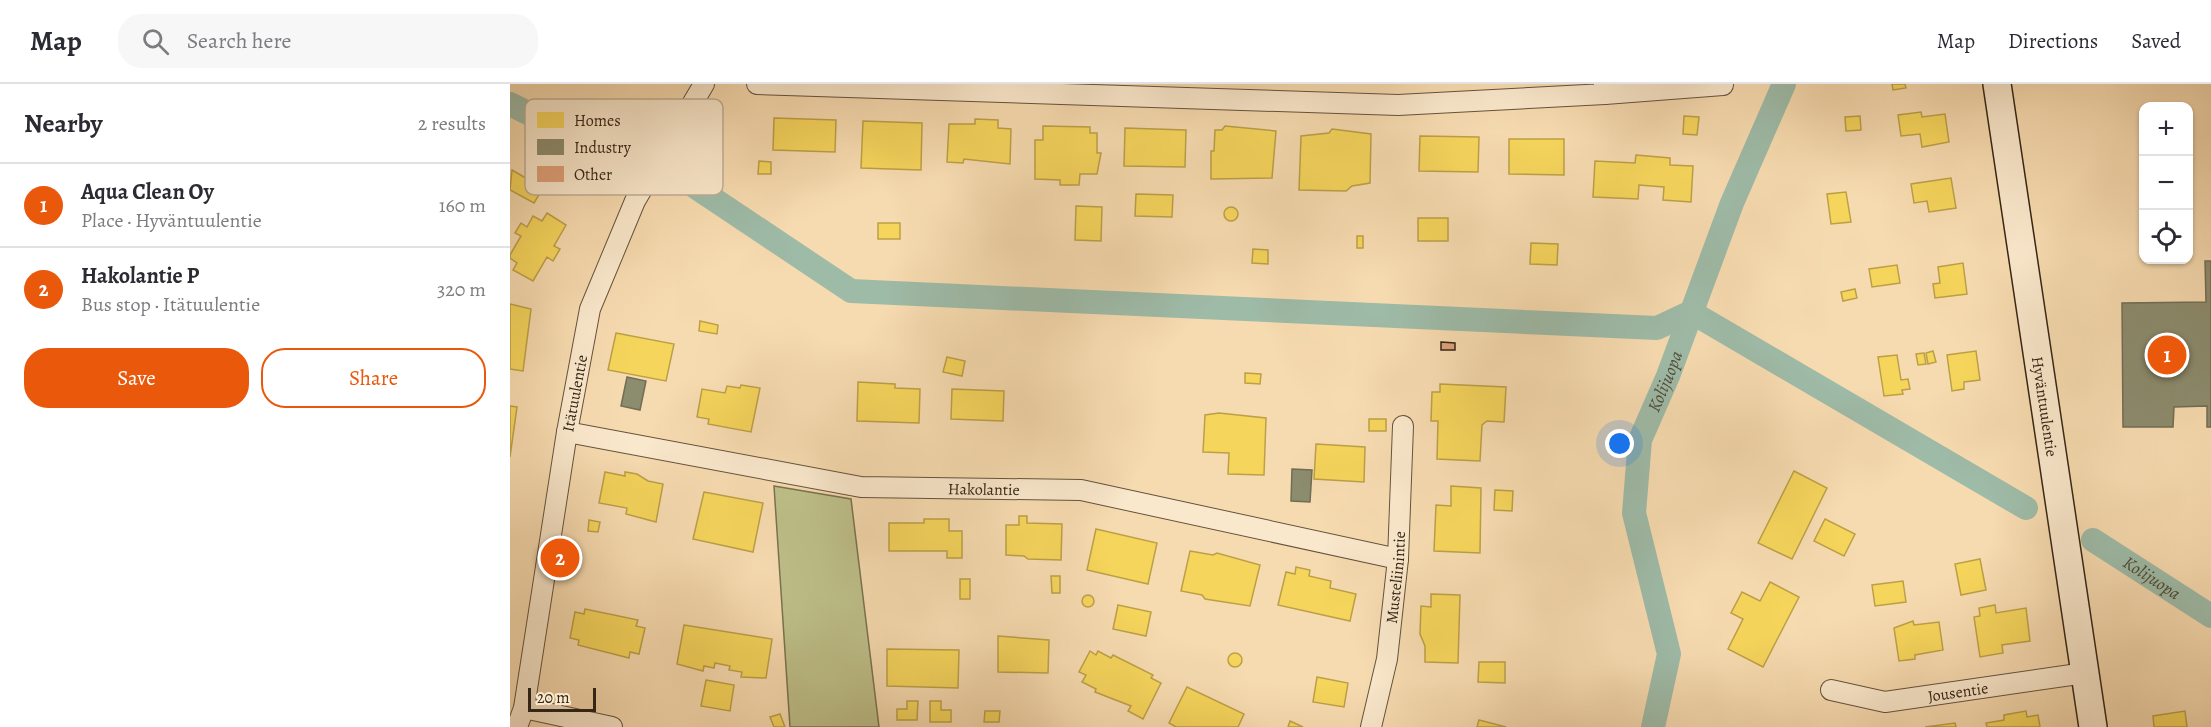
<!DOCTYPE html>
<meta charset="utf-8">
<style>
:root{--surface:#fff;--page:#f7f7f7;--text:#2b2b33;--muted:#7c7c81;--line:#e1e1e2;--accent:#ea580c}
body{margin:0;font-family:Alegreya,serif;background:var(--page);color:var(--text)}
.controls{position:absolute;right:18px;top:18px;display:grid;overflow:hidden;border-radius:12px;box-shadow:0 2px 4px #0004}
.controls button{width:54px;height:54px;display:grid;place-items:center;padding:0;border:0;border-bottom:2px solid var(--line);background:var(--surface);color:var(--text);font:30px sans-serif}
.scale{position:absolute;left:18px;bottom:15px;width:68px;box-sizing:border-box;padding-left:6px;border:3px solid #352616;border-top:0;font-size:16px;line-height:21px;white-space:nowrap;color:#352616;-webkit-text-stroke:4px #fae8cc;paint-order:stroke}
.you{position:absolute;left:1110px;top:360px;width:21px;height:21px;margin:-15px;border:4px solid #fff;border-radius:50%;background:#1a73e8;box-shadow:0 0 0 9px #1a73e833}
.badge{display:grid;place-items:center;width:39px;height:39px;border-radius:50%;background:var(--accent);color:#fff;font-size:20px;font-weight:700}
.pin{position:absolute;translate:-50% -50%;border:3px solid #fff;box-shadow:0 2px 6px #0006}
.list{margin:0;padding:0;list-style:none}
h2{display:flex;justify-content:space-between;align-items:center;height:78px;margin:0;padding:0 24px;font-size:26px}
h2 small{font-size:20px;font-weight:400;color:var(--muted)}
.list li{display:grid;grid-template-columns:39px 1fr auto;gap:18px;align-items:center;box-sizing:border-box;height:84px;padding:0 24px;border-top:2px solid var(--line)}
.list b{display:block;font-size:22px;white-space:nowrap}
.list p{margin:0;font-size:20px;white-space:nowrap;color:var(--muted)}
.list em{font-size:20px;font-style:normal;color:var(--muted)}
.actions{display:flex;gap:12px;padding:18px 24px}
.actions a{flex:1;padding:14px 0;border:2px solid var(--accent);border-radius:24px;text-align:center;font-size:21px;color:var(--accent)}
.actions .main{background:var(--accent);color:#fff}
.icon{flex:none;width:33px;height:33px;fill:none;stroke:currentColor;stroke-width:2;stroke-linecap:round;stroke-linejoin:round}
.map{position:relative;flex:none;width:1701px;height:643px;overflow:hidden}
header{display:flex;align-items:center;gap:36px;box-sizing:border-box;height:84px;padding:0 30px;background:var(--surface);border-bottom:2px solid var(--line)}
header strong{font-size:28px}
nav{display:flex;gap:33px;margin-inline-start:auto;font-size:21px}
.search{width:420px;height:54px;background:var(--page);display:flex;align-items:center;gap:15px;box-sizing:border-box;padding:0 21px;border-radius:24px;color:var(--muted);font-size:22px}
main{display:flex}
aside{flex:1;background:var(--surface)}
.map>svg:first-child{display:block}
.green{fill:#bec08a;stroke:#7a7350;stroke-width:1.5}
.homes{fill:#f6d55c;stroke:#bca047;stroke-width:1.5}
.industry{fill:#8c8c6e;stroke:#726d54;stroke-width:1.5}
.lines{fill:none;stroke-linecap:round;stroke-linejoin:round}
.canal{stroke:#9ebba8;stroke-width:24}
.building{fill:#e0a17a;stroke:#352616;stroke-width:1.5}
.street-casing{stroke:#66533c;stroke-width:22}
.secondary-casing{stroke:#352616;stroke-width:30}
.street{stroke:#fae8cc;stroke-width:20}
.secondary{stroke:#fae8cc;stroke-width:27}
.labels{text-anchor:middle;stroke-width:6;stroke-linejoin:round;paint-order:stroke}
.street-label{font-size:16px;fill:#352616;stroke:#fae8cc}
.water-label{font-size:18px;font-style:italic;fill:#4f4b3a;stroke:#fae8cc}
.key{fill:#fae8cc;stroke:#bfae95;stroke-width:1.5}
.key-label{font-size:16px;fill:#352616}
</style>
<header>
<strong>Map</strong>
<div class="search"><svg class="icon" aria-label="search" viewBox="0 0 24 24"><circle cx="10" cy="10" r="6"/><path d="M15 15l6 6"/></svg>Search here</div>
<nav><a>Map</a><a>Directions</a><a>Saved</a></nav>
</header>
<main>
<aside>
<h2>Nearby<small>2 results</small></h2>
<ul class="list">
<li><span class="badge">1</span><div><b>Aqua Clean Oy</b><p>Place · Hyväntuulentie</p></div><em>160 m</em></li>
<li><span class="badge">2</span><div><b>Hakolantie P</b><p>Bus stop · Itätuulentie</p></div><em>320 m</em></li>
</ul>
<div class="actions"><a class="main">Save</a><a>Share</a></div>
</aside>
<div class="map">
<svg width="1701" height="643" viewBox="0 0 1701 643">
<rect width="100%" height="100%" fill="#f7dbb0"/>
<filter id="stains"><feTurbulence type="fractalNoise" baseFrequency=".00333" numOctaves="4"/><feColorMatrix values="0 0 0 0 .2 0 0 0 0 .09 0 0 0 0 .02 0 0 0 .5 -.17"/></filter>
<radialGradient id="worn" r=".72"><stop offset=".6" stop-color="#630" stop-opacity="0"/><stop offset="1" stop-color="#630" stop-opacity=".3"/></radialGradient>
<polygon class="green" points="264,402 341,415 369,643 280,643"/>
<g class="homes">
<polygon points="1382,0 1395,0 1396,4 1383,6"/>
<polygon points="1411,28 1412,33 1435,30 1439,58 1412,63 1410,50 1391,52 1388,31"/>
<polygon points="1174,32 1189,33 1187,51 1173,50"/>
<polygon points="1350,32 1351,46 1336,47 1335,33"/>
<polygon points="264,34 326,36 325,68 263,66"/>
<polygon points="465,35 488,36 488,44 501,45 500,80 454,75 453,79 437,78 439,40 465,40"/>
<polygon points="353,37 412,39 411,86 351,84"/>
<polygon points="533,42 580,43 580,49 587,49 587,69 591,69 587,90 570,90 569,101 550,101 550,96 525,95 525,56 533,56"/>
<polygon points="715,42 766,47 762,94 701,95 701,67 704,67 705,46 712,46"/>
<polygon points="615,44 676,46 675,83 614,82"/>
<polygon points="822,45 861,50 860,99 842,102 836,107 789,106 791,52 819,49"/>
<polygon points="910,52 969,53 968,88 909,87"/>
<polygon points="999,55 1054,55 1054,91 999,90"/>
<polygon points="1126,71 1160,74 1160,81 1183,82 1181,118 1153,116 1154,103 1129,101 1128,115 1083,113 1085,77 1125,79"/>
<polygon points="249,77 261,78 261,90 248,90"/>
<polygon points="2,86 33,104 24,119 0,106"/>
<polygon points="1441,94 1446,124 1419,128 1417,117 1404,119 1401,100"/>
<polygon points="1336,108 1341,138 1321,140 1317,110"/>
<polygon points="626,110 663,111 662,133 625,132"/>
<polygon points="566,122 592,123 591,157 565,156"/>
<circle cx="721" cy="130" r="7"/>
<polygon points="37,129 56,141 44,162 50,165 43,177 37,173 23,197 3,186 7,179 0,174 0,171 11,152 5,149 11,139 17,143 23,132 32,137"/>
<rect x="908" y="134" width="30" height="23"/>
<rect x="368" y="139" width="22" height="16"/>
<rect x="847" y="152" width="6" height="12"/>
<polygon points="1021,159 1048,160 1047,181 1020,180"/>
<polygon points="743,165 758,166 758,180 742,179"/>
<polygon points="1453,179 1457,210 1425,214 1423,200 1430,199 1428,183"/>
<polygon points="1387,181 1390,199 1362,203 1359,185"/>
<polygon points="1345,205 1347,214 1333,217 1331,208"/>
<polygon points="0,220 21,225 13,287 0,285"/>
<polygon points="190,237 208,241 207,250 189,247"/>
<polygon points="106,249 164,260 156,297 98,286"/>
<polygon points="1423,267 1426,278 1418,280 1416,269"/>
<polygon points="1466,267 1470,296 1454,298 1454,305 1442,307 1437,271"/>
<polygon points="1414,269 1416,280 1408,281 1406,270"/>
<polygon points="1387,271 1391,296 1398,295 1400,305 1392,306 1393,310 1374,312 1368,273"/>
<polygon points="437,273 455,277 452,292 433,288"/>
<polygon points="735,289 751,290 750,300 735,299"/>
<polygon points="348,298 385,300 385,304 410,305 409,339 347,337"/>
<polygon points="930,300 996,303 994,338 977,337 972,341 970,377 927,375 928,337 921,337 922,308 930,308"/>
<polygon points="231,301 250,304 241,348 198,340 199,335 187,333 192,305 215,309 217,302 230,304"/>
<polygon points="442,305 494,307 493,337 441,335"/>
<polygon points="0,322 7,323 0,373"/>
<polygon points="709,329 756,334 754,391 718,390 719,369 693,368 695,331"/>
<rect x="859" y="335" width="17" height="12"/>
<polygon points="806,360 855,363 854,398 804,395"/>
<polygon points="1284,387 1317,404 1282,475 1248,459"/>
<polygon points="95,388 115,392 115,388 127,390 138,397 153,400 146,438 116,430 117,424 89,419"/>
<polygon points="941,402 971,404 970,469 924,467 926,421 941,422"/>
<polygon points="985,406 1003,407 1002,427 984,426"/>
<polygon points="194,408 253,419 243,468 183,455"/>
<polygon points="509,432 517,432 517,439 552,440 551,476 518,475 514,472 496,471 496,441 509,441"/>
<polygon points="414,435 439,435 439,447 452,447 452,474 437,474 437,467 379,467 379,439 414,439"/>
<polygon points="1315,435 1345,450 1334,472 1304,457"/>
<polygon points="79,436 90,438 88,448 78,447"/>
<polygon points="586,445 647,459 638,500 577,486"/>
<polygon points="680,467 703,471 707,469 750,481 740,522 695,515 692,511 671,507"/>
<polygon points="1470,475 1476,506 1451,511 1445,480"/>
<polygon points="786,483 800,486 799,492 821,497 820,504 846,510 840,537 768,521 776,488 785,490"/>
<polygon points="541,492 550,492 550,509 542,509"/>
<rect x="450" y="495" width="10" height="20"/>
<polygon points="1393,497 1396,518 1365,522 1362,501"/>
<polygon points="1260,498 1289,513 1253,583 1218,565 1233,535 1221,529 1232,508 1250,517"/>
<polygon points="921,510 950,511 948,579 915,578 915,562 910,550 911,522 921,523"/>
<circle cx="578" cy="517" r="6"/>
<polygon points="608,521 641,528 636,552 603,545"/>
<polygon points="1485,521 1486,529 1516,524 1520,557 1492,561 1493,569 1470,573 1464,533 1470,532 1469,524"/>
<polygon points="75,525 128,536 126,542 135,544 129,570 120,568 119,574 68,561 69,556 60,554 65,528 74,530"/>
<polygon points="1403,537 1404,541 1429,538 1433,566 1405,571 1405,575 1389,577 1384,544"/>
<polygon points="174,541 262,555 256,594 231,593 232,588 219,586 220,582 205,579 204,584 194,582 193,587 167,580"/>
<polygon points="488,552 539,556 538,589 488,588"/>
<polygon points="377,565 449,566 448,604 377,602"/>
<polygon points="580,567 586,571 588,567 601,574 603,571 643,591 641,594 651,599 633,635 618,627 621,622 585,608 586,605 572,598 576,591 569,588"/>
<circle cx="725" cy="576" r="7"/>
<polygon points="969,578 995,578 995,599 968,598"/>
<polygon points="807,593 838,599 834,623 803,618"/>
<polygon points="196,596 224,601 220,627 191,622"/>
<polygon points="677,603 734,630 728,643 666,643 659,639"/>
<polygon points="397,617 408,617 407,636 387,636 387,625 397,625"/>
<polygon points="420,617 431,617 431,626 441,626 441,638 420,638"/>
<polygon points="475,627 490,627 489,638 474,638"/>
<polygon points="1516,627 1517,633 1528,631 1530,643 1477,643 1476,639 1494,636 1494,631"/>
<polygon points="1675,627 1677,643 1644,643 1643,632"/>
<polygon points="270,630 275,643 264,643 260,633"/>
<polygon points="969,636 996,643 967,643"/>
<polygon points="780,637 793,643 778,643"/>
<polygon points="1445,639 1446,643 1415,643"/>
</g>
<g class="industry">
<polygon points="1695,177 1701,177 1701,343 1697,343 1697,322 1664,323 1663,343 1613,343 1612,219 1696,218"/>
<polygon points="117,293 136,297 130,326 111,322"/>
<polygon points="782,385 802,386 800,418 781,417"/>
</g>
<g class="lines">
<g class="canal">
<polyline points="0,20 105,73"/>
<polyline points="169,92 341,207 1147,244 1181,228 1516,424"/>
<path id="s1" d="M1583,456L1701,532"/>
<path id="s2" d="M1143,643L1159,570L1124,429L1130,356L1158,292L1222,119L1274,0"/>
</g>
</g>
<polygon class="building" points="931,258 945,259 945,266 931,266"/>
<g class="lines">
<defs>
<g id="street">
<polyline points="247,0 888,21 1095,10 1094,0"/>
<polyline points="1095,10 1213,1"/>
<path id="s3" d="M57,348L351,403L571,406L888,475"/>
<path id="s4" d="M1321,606L1375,618L1575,589"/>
<polyline points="14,624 102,643"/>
<path id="s5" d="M7,643L14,624L57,348L80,225L125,117L194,0"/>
<path id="s6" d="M861,643L877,575L888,475L893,342"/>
</g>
<g id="secondary">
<path id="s7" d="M1487,0L1583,643"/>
</g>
</defs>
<use href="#street" class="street-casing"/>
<use href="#secondary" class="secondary-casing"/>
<use href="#street" class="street"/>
<use href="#secondary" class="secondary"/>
</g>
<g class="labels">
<g class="street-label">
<text dy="6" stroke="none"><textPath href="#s5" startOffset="339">Itätuulentie</textPath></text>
<text dy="6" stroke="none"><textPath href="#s7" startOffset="326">Hyväntuulentie</textPath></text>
<text dy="6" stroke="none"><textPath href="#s3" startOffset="422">Hakolantie</textPath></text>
<text dy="6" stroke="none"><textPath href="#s6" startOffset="152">Musteliinintie</textPath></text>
<text dy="6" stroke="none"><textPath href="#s4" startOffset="129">Jousentie</textPath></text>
</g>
<g class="water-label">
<text dy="6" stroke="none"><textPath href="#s2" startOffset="357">Kolijuopa</textPath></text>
<text dy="6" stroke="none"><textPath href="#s1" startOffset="70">Kolijuopa</textPath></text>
</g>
</g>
<rect x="15" y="15" width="198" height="96" rx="9" class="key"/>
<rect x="27" y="28" width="27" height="16" fill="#f6d55c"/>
<rect x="27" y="55" width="27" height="16" fill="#8c8c6e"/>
<rect x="27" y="82" width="27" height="16" fill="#e0a17a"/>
<g class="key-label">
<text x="64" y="42">Homes</text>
<text x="64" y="69">Industry</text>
<text x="64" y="96">Other</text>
</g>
<rect width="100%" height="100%" filter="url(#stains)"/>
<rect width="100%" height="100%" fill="url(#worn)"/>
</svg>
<div class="controls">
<button>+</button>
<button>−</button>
<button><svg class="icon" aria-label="locate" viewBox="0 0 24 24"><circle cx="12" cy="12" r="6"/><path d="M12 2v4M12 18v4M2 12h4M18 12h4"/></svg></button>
</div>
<div class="scale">20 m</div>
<div class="you"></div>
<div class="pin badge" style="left:1657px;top:271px">1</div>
<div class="pin badge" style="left:50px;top:474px">2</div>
</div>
</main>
